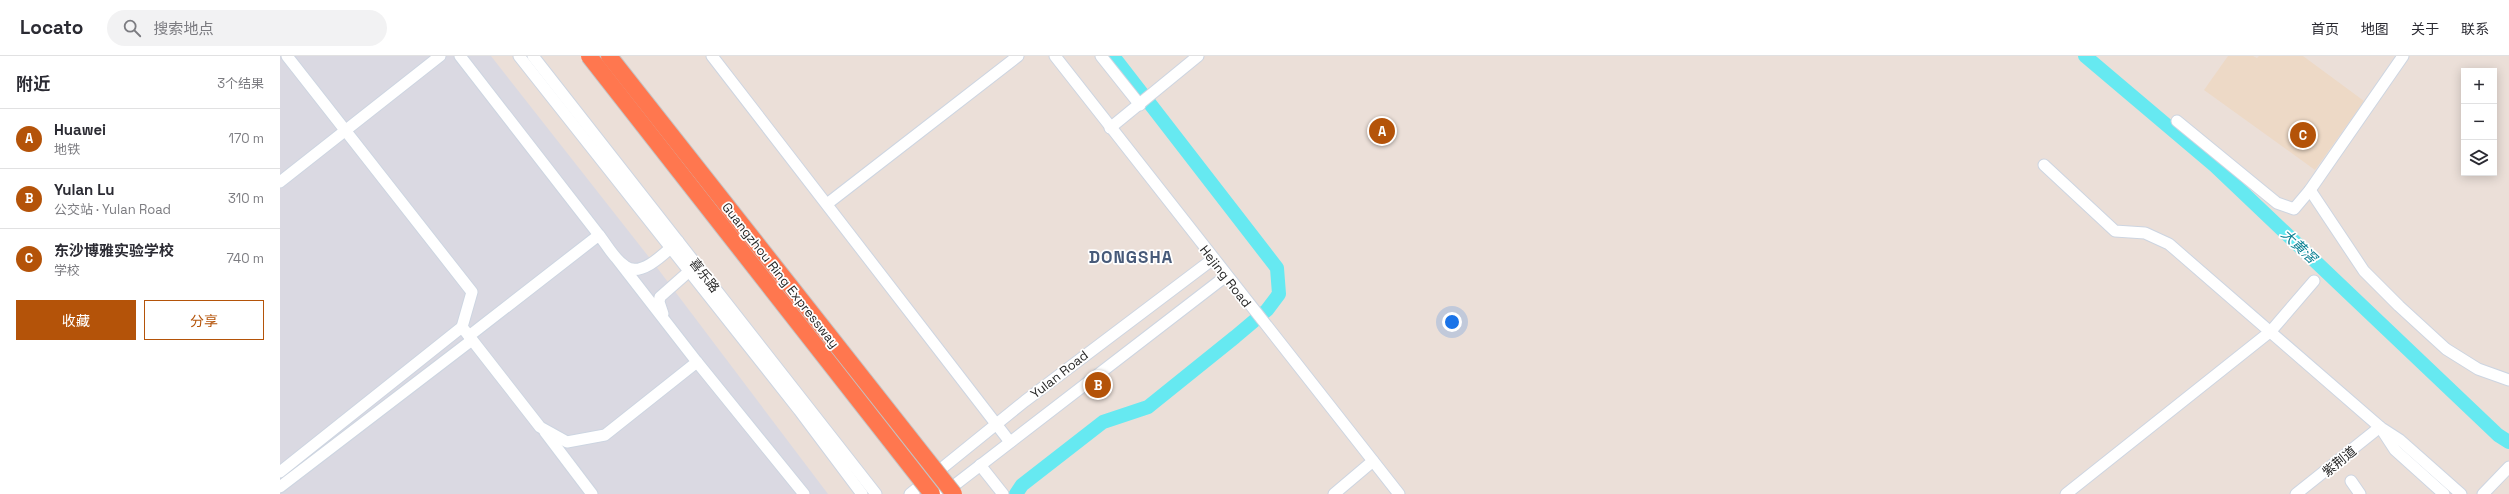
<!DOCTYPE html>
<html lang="zh">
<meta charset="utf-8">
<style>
:root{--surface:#fff;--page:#f2f2f3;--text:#2b2b33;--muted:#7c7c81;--line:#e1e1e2;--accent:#b45309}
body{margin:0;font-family:"Space Grotesk","Noto Sans SC",sans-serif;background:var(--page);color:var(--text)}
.controls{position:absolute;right:12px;top:12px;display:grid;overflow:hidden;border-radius:0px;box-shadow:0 2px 10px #0003}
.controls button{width:36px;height:36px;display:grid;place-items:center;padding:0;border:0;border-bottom:1px solid var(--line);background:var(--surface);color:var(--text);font:20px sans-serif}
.you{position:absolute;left:1172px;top:266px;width:14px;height:14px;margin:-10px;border:3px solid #fff;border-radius:50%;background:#1a73e8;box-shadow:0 0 0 6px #1a73e833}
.badge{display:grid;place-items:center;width:26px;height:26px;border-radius:50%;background:var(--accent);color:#fff;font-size:13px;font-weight:700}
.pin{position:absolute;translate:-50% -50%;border:2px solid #fff;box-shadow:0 1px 4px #0006}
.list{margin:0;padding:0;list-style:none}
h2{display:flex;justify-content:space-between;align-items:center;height:52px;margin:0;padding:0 16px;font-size:17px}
h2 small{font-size:13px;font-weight:400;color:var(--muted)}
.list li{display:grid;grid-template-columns:26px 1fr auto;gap:12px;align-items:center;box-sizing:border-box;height:60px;padding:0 16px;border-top:1px solid var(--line)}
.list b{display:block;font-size:15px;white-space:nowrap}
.list p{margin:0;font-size:13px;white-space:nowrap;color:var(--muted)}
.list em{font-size:13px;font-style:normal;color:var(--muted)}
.actions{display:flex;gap:8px;padding:12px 16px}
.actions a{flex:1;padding:9px 0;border:1px solid var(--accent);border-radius:0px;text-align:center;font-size:14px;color:var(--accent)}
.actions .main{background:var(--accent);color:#fff}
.icon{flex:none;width:22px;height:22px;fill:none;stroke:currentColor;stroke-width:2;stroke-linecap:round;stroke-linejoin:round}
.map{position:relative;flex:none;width:2229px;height:438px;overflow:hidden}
header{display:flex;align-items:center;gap:24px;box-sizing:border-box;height:56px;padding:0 20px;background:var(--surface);border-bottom:1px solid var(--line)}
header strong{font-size:19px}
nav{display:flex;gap:22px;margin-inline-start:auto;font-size:14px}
.search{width:280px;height:36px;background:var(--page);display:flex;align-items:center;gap:10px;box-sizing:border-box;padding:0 14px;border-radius:22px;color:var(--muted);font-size:15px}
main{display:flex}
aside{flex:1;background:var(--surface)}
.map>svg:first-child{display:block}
.industrial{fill:#dad9e2}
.education{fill:#edd9c6}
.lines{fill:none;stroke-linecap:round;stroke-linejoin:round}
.river{stroke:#66e9f1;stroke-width:14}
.minor-casing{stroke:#cdd5e1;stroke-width:13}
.minor{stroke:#fff;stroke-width:11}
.highway-bridge-casing{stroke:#c3c3c3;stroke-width:18;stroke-linecap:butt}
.highway-bridge{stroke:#ff774f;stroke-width:16}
.labels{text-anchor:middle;stroke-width:3.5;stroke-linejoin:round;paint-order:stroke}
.street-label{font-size:13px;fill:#272727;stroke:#fff}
.water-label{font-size:14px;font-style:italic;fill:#097f92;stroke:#fff}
.district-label{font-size:17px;font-weight:bold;letter-spacing:1px;fill:#475a79;stroke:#fff}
</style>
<header>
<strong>Locato</strong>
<div class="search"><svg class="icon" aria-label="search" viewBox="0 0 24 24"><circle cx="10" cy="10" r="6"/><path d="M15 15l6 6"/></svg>搜索地点</div>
<nav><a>首页</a><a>地图</a><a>关于</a><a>联系</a></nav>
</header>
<main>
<aside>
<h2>附近<small>3个结果</small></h2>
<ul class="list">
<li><span class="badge">A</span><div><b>Huawei</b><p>地铁</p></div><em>170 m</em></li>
<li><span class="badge">B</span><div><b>Yulan Lu</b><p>公交站 · Yulan Road</p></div><em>310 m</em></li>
<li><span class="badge">C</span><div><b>东沙博雅实验学校</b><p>学校</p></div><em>740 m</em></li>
</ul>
<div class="actions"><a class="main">收藏</a><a>分享</a></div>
</aside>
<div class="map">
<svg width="2229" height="438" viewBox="0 0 2229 438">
<rect width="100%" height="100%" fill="#ebdfd8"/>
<polygon class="industrial" points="0,0 211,0 372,205 548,438 0,438"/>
<polygon class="education" points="1948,0 1973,0 1977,2 1979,0 2023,0 2084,45 2035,114 1924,34"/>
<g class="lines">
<g class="river">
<polyline points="1805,0 1935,110 2218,379 2229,386"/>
<polyline points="736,438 742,429 823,366 868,351 955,281 987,254 999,238 997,212 833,0"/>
</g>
<defs>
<g id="minor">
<polyline points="7,0 192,236 182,271 189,280"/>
<polyline points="180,0 319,179"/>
<polyline points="239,0 519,354 582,438"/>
<polyline points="253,0 596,438"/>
<polyline points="432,0 730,386"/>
<polyline points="775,0 1119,438"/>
<polyline points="821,0 860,49"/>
<polyline points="1897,65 1997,147 2014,153 2030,134 2123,0"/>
<polyline points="830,72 918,0"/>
<polyline points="1764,109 1835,175 1865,177 1889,188 2100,371 2115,394 2164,438"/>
<polyline points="0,126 160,0"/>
<polyline points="2030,134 2084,215 2119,250 2166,293 2198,313 2229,324"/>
<polyline points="547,148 738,0"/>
<path d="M337,203L417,306L325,379L287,386L260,371L189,280L319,179C327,189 334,203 345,210C361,223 387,195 398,185"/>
<polyline points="383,258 379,246 380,241 414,211"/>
<polyline points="417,306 524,438"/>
<polyline points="2103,373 2120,384 2181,438"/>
<polyline points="265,376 312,438"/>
<polyline points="700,409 723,438"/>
<polyline points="0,416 182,271"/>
<polyline points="2071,425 2080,438"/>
<polyline points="0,431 192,284"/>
<polyline points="630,438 745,345 933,203"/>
<polyline points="663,438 946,220"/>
<polyline points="1054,438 1093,405"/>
<polyline points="1786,438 1991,275 2034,225"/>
<polyline points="2016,438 2100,371"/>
<polyline points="2203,438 2229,411"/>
</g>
</defs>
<use href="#minor" class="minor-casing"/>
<use href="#minor" class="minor"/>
<defs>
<g id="highway-bridge">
<polyline points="309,0 652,438"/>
<polyline points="329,0 674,438"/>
</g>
</defs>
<use href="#highway-bridge" class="highway-bridge-casing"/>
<use href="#highway-bridge" class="highway-bridge"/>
</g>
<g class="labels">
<g class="street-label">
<text transform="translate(425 219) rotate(52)" y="5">喜乐路</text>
<text transform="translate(501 219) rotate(52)" y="5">Guangzhou Ring Expressway</text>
<text transform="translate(946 220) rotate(52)" y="5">Hejing Road</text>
<text transform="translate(779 318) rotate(-38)" y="5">Yulan Road</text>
<text transform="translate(2059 405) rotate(-39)" y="5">紫荆道</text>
</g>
<g class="water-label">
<text transform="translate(2019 190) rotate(43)" y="5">大黄滘</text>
</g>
<g class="district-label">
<text x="851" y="207">DONGSHA</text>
</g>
</g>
</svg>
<div class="controls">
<button>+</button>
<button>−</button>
<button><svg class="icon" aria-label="layers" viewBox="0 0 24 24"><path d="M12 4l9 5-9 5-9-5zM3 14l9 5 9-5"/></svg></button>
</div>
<div class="you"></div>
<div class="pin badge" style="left:1102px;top:75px">A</div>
<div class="pin badge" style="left:818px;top:329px">B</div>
<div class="pin badge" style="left:2023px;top:79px">C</div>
</div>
</main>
